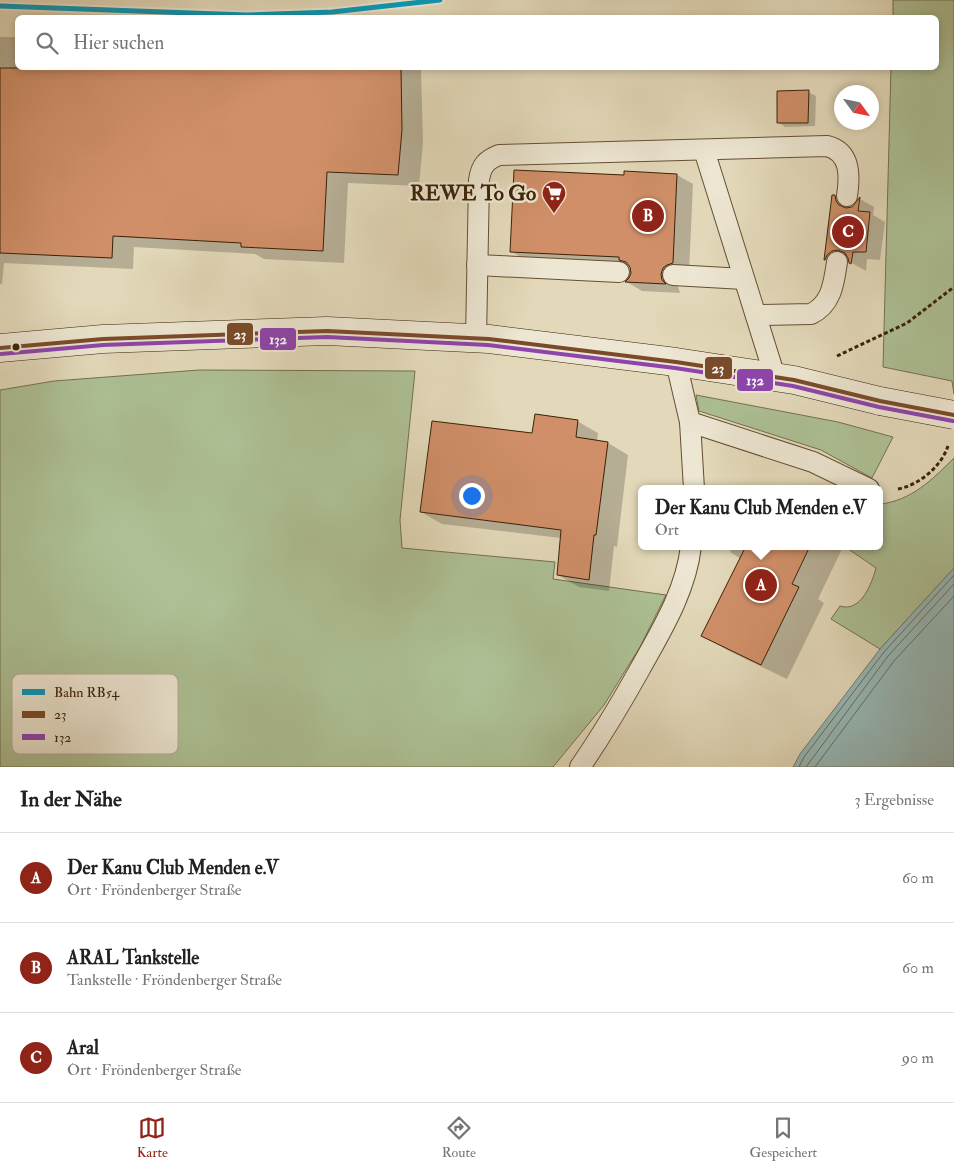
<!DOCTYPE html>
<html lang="de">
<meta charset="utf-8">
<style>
:root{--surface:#fff;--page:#f2f2f2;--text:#202124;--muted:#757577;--line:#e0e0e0;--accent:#8f2418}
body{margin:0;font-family:"IM FELL Double Pica",serif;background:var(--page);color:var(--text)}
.compass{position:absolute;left:834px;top:85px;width:45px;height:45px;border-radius:50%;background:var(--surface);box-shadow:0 2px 8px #0003;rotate:123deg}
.you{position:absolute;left:471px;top:495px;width:18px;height:18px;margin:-12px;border:4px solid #fff;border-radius:50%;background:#1a73e8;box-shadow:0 0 0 8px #1a73e833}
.badge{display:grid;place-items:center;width:32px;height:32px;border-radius:50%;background:var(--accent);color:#fff;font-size:16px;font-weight:700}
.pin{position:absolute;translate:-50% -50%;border:2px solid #fff;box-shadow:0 1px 5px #0006}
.popup{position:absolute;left:638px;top:485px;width:245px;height:65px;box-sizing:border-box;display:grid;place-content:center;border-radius:8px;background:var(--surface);filter:drop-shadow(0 1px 4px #0005);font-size:16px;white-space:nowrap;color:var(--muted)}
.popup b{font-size:19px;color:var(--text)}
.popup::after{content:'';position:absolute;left:50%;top:100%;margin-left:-10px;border:10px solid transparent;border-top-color:var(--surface)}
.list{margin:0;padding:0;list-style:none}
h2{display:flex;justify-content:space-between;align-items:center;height:65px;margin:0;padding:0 20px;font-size:21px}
h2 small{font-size:16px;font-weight:400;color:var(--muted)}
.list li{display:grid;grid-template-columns:32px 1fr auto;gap:15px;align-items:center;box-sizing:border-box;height:90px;padding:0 20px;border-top:1px solid var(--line)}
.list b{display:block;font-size:19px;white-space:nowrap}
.list p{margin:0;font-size:16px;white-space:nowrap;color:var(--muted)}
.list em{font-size:16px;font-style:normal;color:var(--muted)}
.icon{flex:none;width:28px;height:28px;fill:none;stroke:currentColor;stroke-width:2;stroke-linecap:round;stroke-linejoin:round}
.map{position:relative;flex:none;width:954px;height:767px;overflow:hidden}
.search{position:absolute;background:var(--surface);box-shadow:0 2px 8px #0003;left:15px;right:15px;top:15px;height:55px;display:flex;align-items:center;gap:12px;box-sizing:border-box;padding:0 18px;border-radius:8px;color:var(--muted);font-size:19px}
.sheet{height:335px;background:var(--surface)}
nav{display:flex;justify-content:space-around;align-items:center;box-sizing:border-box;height:70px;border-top:1px solid var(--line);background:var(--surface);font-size:14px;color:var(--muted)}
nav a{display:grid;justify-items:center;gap:2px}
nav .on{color:var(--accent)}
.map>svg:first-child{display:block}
.green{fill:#adc095;stroke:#74704e}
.water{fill:#97b9b8;stroke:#727c71}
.shadow{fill:#0003}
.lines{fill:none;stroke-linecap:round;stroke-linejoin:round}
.shore{stroke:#696d5f;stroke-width:1}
.building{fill:#d08f68;stroke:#3b2106}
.lane-casing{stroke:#654f33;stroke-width:22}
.secondary-casing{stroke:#3b2106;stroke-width:29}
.path{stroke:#3b2106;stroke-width:3;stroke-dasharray:4 2.5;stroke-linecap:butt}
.lane{stroke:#ede6d2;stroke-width:20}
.secondary{stroke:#ede6d2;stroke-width:28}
.secondary-bridge-casing{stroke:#3b2106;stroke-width:29;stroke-linecap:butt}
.secondary-bridge{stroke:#ede6d2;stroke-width:28}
.bus-1-casing{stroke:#ede6d2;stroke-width:8}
.bus-2-casing{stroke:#ede6d2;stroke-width:8}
.bus-1{stroke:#7a4b2a;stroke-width:4}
.bus-2{stroke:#8e44ad;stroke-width:4}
.rail-1-casing{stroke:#ede6d2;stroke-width:9}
.rail-1{stroke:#069bba;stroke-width:5}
.bus-dot{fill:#3b2106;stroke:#ede6d2;stroke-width:2}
.labels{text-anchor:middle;stroke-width:5;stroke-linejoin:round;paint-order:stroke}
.poi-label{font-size:21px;font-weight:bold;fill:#3b2106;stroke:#ede6d2;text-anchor:end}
.key{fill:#ede6d2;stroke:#b8ab95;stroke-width:1}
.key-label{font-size:14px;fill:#3b2106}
.line-badge{stroke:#ede6d2;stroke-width:2}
.badge-label{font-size:14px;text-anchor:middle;font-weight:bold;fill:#fff}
</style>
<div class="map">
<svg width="954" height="767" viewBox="0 0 954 767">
<rect width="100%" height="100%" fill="#e3d9ba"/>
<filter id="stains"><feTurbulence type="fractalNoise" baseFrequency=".004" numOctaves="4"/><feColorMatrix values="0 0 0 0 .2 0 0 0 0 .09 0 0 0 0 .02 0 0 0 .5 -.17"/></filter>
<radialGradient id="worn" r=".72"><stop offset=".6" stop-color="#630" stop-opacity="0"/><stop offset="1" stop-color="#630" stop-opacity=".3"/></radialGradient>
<g class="green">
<polygon points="893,0 954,0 954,394 952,381 883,367 891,68 936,68 936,18 893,17"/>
<polygon points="199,370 415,371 400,520 402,548 555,562 553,579 666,595 640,647 604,705 553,767 0,767 0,390 54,381"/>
<polygon points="696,395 838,422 893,437 872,478 821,450 699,411"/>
<path d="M954,458V568L880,649L831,619L840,606C861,613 872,583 876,568L844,546H880V504C911,501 933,479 954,458Z"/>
</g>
<polygon class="water" points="954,568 954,767 793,767 800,754 880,649"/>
<g class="shadow">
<polygon points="0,37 18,37 18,68 421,68 423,143 419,186 348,183 344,263 264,259 255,254 134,247 133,269 4,263 2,284 0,284"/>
<polygon points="808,92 816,96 815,126 785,127 778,122"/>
<polygon points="677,175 693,184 689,272 677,283 680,293 642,291 627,282 632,273 630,266 528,261 512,252 625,176"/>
<polygon points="835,196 850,205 850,208 853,208 860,199 874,207 873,215 885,222 880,260 867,259 866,271 850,262 849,259 842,263 840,268 825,259"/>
<polygon points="577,421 598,433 597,442 608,443 628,455 617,547 614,546 609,591 579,587 558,575 561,538 442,524 421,512 533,435"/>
<polygon points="733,546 837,546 842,549 818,599 824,603 787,679 729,651 703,636 741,559 730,552"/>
</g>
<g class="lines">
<g class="shore">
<polyline points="799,767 804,757 884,652 954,575"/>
<polyline points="806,767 888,656 954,584"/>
<polyline points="815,767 894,661 954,596"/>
</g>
</g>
<g class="building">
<polygon points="0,68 401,68 402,130 398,175 327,172 323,251 241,247 241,243 113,236 112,258 0,253"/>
<polygon points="809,90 808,123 777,123 777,91"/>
<polygon points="514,170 624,175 624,171 677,174 673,263 667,265 663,268 661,274 662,280 666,284 625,282 629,278 631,273 630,267 626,262 619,260 619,257 510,252"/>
<polygon points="832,195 835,195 836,201 839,205 846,208 852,207 860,197 858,211 870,212 866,252 853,252 851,264 849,263 848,258 845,253 838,250 832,251 827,255 825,260 824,260"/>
<polygon points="535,414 578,420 576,437 608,442 596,535 594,535 589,580 557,575 561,530 420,512 432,421 532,433"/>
<polygon points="746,546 810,546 792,584 799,587 761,665 701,636"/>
</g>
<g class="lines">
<defs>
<g id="lane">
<polyline points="704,150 775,377"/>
<polyline points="477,265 619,272"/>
<polyline points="673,275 744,279"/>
<path d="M756,315L811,314C832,304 834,282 837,262"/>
<path d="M476,339L479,180C481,166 486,160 499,155L827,146C851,152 850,176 847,196"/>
<polyline points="676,362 690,422 694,489"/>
<polyline points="690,422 813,462 869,489"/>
<path d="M580,767C602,735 621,703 640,669C661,631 686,591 691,546"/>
</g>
<polyline id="secondary" points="0,348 103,339 327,331 489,339 676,362 794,380 880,401"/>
</defs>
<use href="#lane" class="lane-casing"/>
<use href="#secondary" class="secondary-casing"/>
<g class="path">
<polyline points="837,356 907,323 954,287"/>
<path d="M898,489C919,485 941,467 948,446"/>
</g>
<use href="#lane" class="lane"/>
<use href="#secondary" class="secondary"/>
<defs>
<polyline id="secondary-bridge" points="880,401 954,415"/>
</defs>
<use href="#secondary-bridge" class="secondary-bridge-casing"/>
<use href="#secondary-bridge" class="secondary-bridge"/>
<defs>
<polyline id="bus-1" points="0,348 103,339 327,331 489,339 676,362 794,380 880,401 954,415"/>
<polyline id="bus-2" points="1,354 103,345 327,337 488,345 675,368 793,386 879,407 953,421"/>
</defs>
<use href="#bus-1" class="bus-1-casing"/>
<use href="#bus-2" class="bus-2-casing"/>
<use href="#bus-1" class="bus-1"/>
<use href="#bus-2" class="bus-2"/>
<defs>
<polyline id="rail-1" points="0,6 246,15 332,12 440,0"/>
</defs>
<use href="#rail-1" class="rail-1-casing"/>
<use href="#rail-1" class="rail-1"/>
</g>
<defs>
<symbol id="supermarket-pin" viewBox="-11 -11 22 30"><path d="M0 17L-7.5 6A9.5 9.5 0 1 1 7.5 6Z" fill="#8f2418" stroke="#ede6d2"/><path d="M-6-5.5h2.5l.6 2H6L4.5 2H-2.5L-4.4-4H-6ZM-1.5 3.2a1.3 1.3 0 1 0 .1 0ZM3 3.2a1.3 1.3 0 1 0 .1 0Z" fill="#fff"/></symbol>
</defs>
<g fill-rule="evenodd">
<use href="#supermarket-pin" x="540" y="179" width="28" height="38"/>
</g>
<circle class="bus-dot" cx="16" cy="347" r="4.5"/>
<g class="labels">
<g class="poi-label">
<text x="536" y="200">REWE To Go</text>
</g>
</g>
<rect x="12" y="674" width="166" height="80" rx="8" class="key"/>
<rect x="22" y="689" width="23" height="6" fill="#069bba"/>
<rect x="22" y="711" width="23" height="7" fill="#7a4b2a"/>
<rect x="22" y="734" width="23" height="6" fill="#8e44ad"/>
<g class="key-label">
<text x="54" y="697">Bahn RB54</text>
<text x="54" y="719">23</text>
<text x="54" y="742">132</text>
</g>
<g class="line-badge">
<rect x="226" y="322" width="28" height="24" rx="5" fill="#7a4b2a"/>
<rect x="259" y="327" width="38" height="24" rx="5" fill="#8e44ad"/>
<rect x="704" y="356" width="29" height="24" rx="5" fill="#7a4b2a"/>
<rect x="736" y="368" width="38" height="24" rx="5" fill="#8e44ad"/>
</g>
<g class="badge-label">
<text x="240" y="339">23</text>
<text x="278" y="344">132</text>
<text x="718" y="373">23</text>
<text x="755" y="385">132</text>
</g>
<rect width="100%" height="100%" filter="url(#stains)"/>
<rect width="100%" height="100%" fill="url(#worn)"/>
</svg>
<svg class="compass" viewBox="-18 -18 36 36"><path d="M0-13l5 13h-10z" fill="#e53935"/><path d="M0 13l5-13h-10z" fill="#757577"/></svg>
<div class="you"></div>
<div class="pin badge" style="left:761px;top:585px">A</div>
<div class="popup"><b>Der Kanu Club Menden e.V</b>Ort</div>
<div class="pin badge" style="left:648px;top:216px">B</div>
<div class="pin badge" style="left:848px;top:232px">C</div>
<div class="search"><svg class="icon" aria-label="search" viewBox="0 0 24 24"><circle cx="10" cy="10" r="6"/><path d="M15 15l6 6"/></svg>Hier suchen</div>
</div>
<section class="sheet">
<h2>In der Nähe<small>3 Ergebnisse</small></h2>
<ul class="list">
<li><span class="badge">A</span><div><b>Der Kanu Club Menden e.V</b><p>Ort · Fröndenberger Straße</p></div><em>60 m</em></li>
<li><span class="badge">B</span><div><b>ARAL Tankstelle</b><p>Tankstelle · Fröndenberger Straße</p></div><em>60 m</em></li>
<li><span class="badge">C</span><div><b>Aral</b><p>Ort · Fröndenberger Straße</p></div><em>90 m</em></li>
</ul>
</section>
<nav>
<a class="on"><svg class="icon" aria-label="map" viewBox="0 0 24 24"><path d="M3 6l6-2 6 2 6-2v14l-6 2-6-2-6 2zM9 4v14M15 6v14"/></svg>Karte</a>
<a><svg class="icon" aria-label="directions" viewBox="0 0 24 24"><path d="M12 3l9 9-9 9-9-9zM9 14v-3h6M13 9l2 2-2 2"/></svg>Route</a>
<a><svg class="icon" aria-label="saved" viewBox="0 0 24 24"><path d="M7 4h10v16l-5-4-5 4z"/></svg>Gespeichert</a>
</nav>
